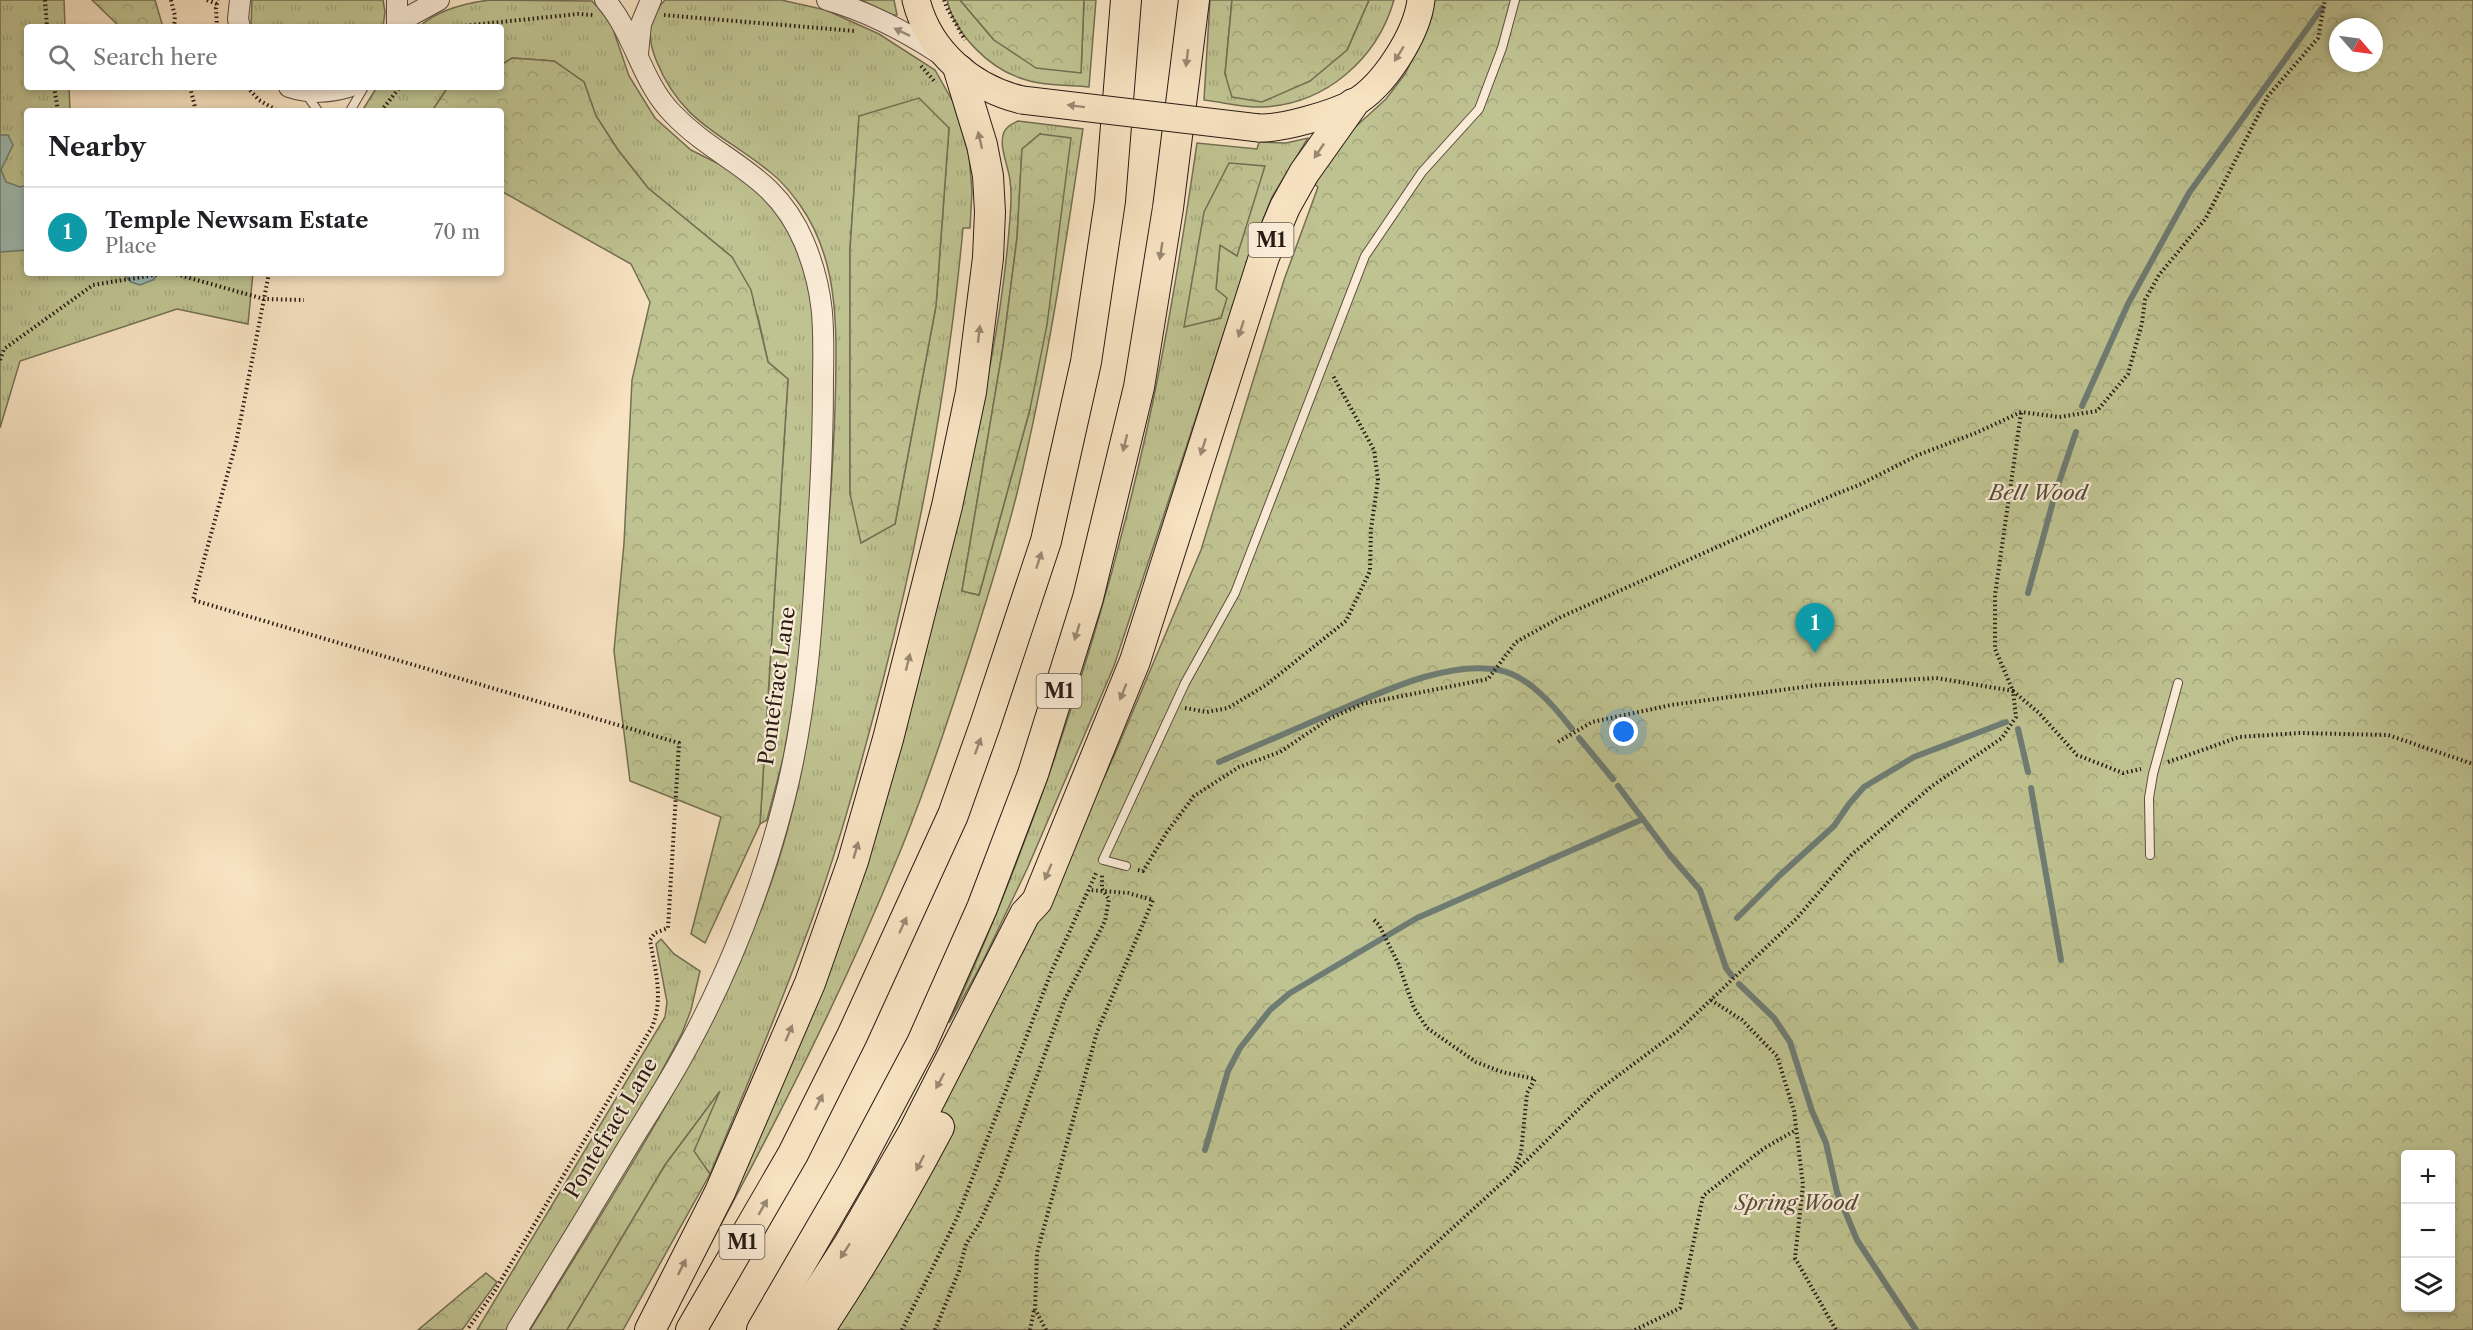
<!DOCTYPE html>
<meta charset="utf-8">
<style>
:root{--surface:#fff;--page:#f6f6f6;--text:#202124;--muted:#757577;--line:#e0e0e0;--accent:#ea580c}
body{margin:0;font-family:"Libre Caslon Text",serif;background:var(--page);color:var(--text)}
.controls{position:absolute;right:18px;bottom:18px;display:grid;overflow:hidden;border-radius:6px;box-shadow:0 3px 9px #0003}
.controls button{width:54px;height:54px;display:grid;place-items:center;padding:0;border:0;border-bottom:2px solid var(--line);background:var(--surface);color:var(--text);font:30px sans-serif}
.compass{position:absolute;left:2329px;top:18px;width:54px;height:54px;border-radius:50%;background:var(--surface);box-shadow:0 3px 9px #0003;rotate:118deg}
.you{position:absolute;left:1624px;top:732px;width:21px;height:21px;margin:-15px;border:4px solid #fff;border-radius:50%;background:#1a73e8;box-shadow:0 0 0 9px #1a73e833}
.badge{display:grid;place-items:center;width:39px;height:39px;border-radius:50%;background:var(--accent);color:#fff;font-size:20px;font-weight:700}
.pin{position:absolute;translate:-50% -50px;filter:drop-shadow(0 2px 3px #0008)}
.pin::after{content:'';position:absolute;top:32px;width:21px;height:18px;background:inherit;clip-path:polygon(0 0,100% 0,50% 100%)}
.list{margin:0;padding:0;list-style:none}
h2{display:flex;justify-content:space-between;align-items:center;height:78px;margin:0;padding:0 24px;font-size:26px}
h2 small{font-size:20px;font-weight:400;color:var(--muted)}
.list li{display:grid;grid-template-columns:39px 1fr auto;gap:18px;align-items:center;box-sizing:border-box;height:90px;padding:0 24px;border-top:2px solid var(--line)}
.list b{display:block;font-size:22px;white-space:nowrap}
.list p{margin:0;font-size:20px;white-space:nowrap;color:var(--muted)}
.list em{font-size:20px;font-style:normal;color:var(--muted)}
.icon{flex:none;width:33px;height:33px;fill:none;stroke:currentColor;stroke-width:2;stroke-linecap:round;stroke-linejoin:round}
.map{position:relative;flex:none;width:2473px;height:1330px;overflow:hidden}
.search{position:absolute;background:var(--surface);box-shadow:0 3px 9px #0003;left:24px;top:24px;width:480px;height:66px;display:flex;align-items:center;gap:15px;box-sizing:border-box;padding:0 21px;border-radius:6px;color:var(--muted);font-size:22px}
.panel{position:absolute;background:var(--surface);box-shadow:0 3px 9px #0003;left:24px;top:108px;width:480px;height:168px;border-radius:6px}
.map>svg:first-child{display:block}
.grass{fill:url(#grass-tufts);stroke:#746e53;stroke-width:1.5;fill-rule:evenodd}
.forest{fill:url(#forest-crowns);stroke:#746e53;stroke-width:1.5;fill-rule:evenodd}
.water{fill:#9dbdb4;stroke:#6e7c74;stroke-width:1.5}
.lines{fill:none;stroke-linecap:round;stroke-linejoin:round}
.stream{stroke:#6e7c74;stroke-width:6}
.service-casing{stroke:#5c4c40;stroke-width:10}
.tertiary-casing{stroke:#5c4c40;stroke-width:22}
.trunk-casing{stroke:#281a15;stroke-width:29}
.motorway-casing{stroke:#281a15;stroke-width:32}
.path{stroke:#281a15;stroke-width:4;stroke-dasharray:1.5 3;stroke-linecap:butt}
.service{stroke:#faecd7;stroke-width:8}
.tertiary{stroke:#faecd7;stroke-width:20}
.trunk{stroke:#f7e2c1;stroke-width:27}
.motorway{stroke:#f7e2c1;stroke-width:30}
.trunk-bridge-casing{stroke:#281a15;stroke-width:29;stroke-linecap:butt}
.trunk-bridge{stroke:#f7e2c1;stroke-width:27}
.oneway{fill:#9c8e80}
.oneway2{fill:#9a8874}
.labels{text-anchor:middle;stroke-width:4.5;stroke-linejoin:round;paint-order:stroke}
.shield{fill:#faecd7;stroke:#67594f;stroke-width:1.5}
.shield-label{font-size:20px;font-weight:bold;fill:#281a15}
.park-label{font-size:21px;font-style:italic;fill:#554d3a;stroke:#faecd7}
.street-label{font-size:21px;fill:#281a15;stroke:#faecd7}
</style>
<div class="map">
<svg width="2473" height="1330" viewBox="0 0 2473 1330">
<defs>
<pattern id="grass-tufts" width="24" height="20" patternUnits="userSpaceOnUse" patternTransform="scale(1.5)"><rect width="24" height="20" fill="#bfc391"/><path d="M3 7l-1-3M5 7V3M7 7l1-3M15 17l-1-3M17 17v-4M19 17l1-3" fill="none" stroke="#a4a77c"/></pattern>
<pattern id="forest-crowns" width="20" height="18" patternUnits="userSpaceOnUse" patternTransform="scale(1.5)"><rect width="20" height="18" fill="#bfc391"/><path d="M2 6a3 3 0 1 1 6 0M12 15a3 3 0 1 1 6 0" fill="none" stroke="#a4a77c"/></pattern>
</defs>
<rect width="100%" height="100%" fill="#f7e2c1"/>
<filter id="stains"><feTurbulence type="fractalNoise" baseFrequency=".00333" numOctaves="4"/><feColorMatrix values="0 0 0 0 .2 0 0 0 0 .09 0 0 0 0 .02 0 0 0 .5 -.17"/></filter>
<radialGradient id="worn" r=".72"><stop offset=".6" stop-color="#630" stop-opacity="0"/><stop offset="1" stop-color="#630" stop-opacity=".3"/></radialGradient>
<g class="grass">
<polygon points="0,0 64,0 65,27 27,27 27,87 69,87 70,111 27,111 27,273 253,273 248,324 177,309 20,361 0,428"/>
<polygon points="252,0 383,0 385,12 383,27 251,27"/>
<path d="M490,0L592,1L610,20L629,76L655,118L691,150L731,170L769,201L800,247L817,309L814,433L804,639L784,755L767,820L760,824L788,379L768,362L758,317L732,257L648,188L618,150L596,116L584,82L554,61L512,58L501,65V27H419C437,10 466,3 490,0Z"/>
<path d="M665,0H781L826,10L879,34L935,70L953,102L969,155L972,191L970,228H963C949,381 921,531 883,680C862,760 841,840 813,917C781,1004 746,1089 710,1174L693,1151L718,1094L665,1165L567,1330H530C615,1191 706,1054 764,902C808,787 820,667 827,546C832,481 836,417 836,353C836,301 831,249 800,205C791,193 782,181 770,172C722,133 682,124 656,60C647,37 647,18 665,0ZM859,116L949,128L936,306L895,524L850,494V249Z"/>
<polygon points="861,0 894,0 897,15 893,15"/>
<path d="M947,0H960L994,40L1081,72L1084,0H1096L1089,87C1067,85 1041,86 1020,78C988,67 955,34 947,0Z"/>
<path d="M1210,0H1232L1225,74L1347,50L1369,0H1394C1377,59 1326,104 1263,107C1244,108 1223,102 1204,100Z"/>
<polygon points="377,87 448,87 432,111 362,111"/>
<path d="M1018,121L1083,129C1065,249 1047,370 1018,489C1004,547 985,605 967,662C944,732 921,803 892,871C838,1002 773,1129 705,1254L735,1180L963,484C986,394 1003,311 1010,218C1011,206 1012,193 1010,181C1009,167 998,146 1004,132C1007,126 1012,124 1018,121ZM1040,134L1030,409L979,595L962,591L1003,347L1017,238L1022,149Z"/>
<path d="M1308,138L1272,197L1253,245L1114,666L1028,867L982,963L949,1023C1036,832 1102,633 1147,429C1168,335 1183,239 1197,143L1257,149L1259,142L1286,143ZM1204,212L1237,256L1220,244L1216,289Z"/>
<polygon points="661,939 674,954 700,971 691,1010 682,1033 642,1108 507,1330 477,1330 665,1017 667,1002 656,944"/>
</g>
<g class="forest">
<polygon points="92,0 155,0 163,27 120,27"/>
<polygon points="960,0 1084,0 1081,73 1036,68 994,40"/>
<polygon points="1232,0 1369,0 1347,50 1310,81 1262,102 1232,97 1225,74"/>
<path d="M1433,0H2473V1330H813L1080,829L1114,756L1201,550L1284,280L1318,187L1311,182L1342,139L1386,99L1405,74L1426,31ZM2338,27H2374V63H2338ZM2406,1154H2450V1308H2406Z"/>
<polygon points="512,58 554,61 584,82 596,116 618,150 648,188 732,257 751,290 768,362 788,379 760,824 705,943 691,934 721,817 630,781 614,651 624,543 632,380 650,302 631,264 501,191 501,111 432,111 448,87 501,87 501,65"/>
<polygon points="919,98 949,128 936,306 895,524 861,543 850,494 850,249 859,116"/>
<polygon points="1040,134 1071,138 1047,325 1030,409 979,595 962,591 1003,347 1017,238 1022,149"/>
<polygon points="1229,163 1265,166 1237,256 1220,245 1216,289 1227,298 1221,318 1184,327 1204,212"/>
<polygon points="720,1091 694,1151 710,1174 623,1330 567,1330 665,1165"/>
<polygon points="486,1273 497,1282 462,1330 418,1330"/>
</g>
<g class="water">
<polygon points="0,135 8,135 13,145 1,170 6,182 20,187 27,185 27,250 0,252"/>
<polygon points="122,273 158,273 153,280 140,285 131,282"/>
</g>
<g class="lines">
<g class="stream">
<polyline points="2082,406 2128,304 2189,193 2322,8"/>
<polyline points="2028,593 2055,494 2076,432"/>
<polyline points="2018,729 2028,772"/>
<polyline points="1579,738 1613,779"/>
<path d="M1219,762C1258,745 1297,728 1337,711C1382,692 1448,660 1499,670C1529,676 1554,706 1572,729"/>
<polyline points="1618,786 1669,854 1700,890 1726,968 1732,976"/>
<polyline points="2031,788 2061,960"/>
<polyline points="1737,918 1779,876 1834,826 1849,804 1864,787 1914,757 2006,722"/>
<polyline points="1739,984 1774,1018 1790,1042 1812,1111 1826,1143 1837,1192 1857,1240 1916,1330"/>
<polyline points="1205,1150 1228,1071 1240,1048 1270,1010 1290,993 1417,918 1643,819"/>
</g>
<defs>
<g id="service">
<polyline points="306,94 318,111"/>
<polyline points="350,111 364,87"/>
<polyline points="2150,855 2149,798 2153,774 2178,683"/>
<polyline points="1126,866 1103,860 1185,683 1235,593 1365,256 1422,172 1479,109 1502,48 1515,0"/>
</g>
<g id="tertiary">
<polyline points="240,0 238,19 240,27"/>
<polyline points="397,0 397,27"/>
<path d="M827,0C866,11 906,32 940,54"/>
<polyline points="399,22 439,0"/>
<polyline points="638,54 641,24 651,0"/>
<path d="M289,87C311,94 328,93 349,87"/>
<path d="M517,1330C555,1268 592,1207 629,1145C648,1114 669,1082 686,1050C729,972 762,887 784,801C810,700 814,596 820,492C822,454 823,417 823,380C824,328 825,292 804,242C774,171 720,163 673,114C641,82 635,34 605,0"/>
</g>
<g id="trunk">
<path d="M916,0C929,52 972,88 1022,100"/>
<path d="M1259,128C1282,129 1333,114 1354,103C1384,86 1417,34 1421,0"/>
</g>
<g id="motorway">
<polyline points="650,1330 720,1192 810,983 853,861 888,739 947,506 971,392 988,258 990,212 988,176 982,145 959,70"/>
<polyline points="691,1330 793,1154 852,1036 953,815 985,725 1046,541 1086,362 1110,201 1126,0"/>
<polyline points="762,1330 853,1173 922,1043 982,908 1033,774 1088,598 1139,387 1168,208 1194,0"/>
<polyline points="794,1330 849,1244 913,1133 1025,914 1037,901 1135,661 1264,257 1285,207 1304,173 1353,104"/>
<path d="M819,1330C863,1264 902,1197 939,1127"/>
</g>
</defs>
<use href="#service" class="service-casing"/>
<use href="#tertiary" class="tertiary-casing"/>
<use href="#trunk" class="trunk-casing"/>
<use href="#motorway" class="motorway-casing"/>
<g class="path">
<polyline points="45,0 47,27"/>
<polyline points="171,0 175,16 174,27"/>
<polyline points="207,0 217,4"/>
<polyline points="944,0 947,8 965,40"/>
<polyline points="664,15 854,31"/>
<polyline points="217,27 216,8 218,0"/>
<polyline points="452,27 578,14 593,15"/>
<polyline points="921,66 936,83"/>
<polyline points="54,87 58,111"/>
<polyline points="190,87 196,111"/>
<polyline points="247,87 259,100 278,111"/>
<polyline points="381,111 400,87"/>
<polyline points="172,273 264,299 304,300"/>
<path d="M269,273L236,443L193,600L679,743L668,928L655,933L650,940C655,970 664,998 652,1027L494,1292L467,1330"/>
<polyline points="0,360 4,349 93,285 166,273"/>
<polyline points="2021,413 1995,595 1995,649 2013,691 2039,713 2077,755 2123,773 2141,769"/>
<polyline points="1185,708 1207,712 1228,708 1266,685 1346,621 1370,571 1371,529 1378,480 1374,450 1332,374"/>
<polyline points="2168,762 2239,737 2300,733 2388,735 2473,764"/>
<polyline points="1138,870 1143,871 1167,832 1194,796 1239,767 1280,752 1329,719 1362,704 1488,679 1516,642 1561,617 1831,496 1859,485 1918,455 1978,432 2021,412 2059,417 2097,411 2128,374 2142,323 2145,300 2159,275 2206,218 2268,96 2318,38 2325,0"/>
<polyline points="1374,920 1379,925 1399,965 1414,1008 1427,1028 1476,1062 1502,1072 1535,1079 1527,1093 1521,1153 1514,1171"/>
<polyline points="1711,1000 1742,1020 1777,1056 1794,1111 1803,1185 1795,1258 1836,1330"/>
<polyline points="902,1330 957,1218 1052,970 1097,871"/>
<polyline points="935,1330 959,1271 966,1244 979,1224 1000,1178 1064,1001 1105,921 1109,899 1102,889 1102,873"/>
<polyline points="1030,1330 1034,1310"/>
<polyline points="1046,1330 1035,1309 1037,1253 1097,1032 1153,900 1128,893 1089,890"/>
<polyline points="1341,1330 1528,1159 1596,1092 1678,1031 1796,919 1850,856 1932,786 2002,738 2016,717 2013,691 1936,678 1818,685 1671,705 1592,722 1558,742"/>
<polyline points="1635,1330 1680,1308 1703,1196 1763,1149 1796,1130"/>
</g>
<use href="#service" class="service"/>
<use href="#tertiary" class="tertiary"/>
<use href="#trunk" class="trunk"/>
<use href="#motorway" class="motorway"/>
<defs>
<polyline id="trunk-bridge" points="1022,100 1259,128"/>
</defs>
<use href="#trunk-bridge" class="trunk-bridge-casing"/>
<use href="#trunk-bridge" class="trunk-bridge"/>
</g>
<defs><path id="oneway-solid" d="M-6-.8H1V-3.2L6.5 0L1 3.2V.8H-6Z" transform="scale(1.5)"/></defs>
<use class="oneway" href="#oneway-solid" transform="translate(902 32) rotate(-154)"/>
<g class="oneway2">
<use href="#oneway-solid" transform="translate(1399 54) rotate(122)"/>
<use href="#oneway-solid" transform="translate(1187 58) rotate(97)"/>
<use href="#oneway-solid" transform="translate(1076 106) rotate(-173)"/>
<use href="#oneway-solid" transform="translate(980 140) rotate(-103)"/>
<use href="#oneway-solid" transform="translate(1319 151) rotate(124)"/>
<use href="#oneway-solid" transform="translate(1161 251) rotate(99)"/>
<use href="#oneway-solid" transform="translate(1241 329) rotate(108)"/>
<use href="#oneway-solid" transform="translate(979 334) rotate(-83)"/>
<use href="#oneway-solid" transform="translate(1125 443) rotate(104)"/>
<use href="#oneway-solid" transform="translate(1203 447) rotate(108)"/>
<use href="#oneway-solid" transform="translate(1039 560) rotate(-72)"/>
<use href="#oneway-solid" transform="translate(1077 632) rotate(107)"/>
<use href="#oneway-solid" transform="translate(908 662) rotate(-76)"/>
<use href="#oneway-solid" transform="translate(1123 692) rotate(112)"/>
<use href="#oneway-solid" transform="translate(978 746) rotate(-70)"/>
<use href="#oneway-solid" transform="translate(856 850) rotate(-74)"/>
<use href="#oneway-solid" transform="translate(1048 872) rotate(113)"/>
<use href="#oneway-solid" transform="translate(903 925) rotate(-65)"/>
<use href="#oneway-solid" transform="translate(789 1033) rotate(-67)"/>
<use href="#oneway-solid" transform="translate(940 1081) rotate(118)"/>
<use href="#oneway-solid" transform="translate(819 1102) rotate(-64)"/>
<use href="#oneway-solid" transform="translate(920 1163) rotate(117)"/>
<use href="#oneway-solid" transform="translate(763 1207) rotate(-60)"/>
<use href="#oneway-solid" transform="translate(845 1251) rotate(123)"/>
<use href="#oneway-solid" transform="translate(682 1267) rotate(-63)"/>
</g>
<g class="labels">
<g class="shield">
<rect x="1248.5" y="223" width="45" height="34" rx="4.5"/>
<rect x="1036.5" y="674" width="45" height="34" rx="4.5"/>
<rect x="719.5" y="1225" width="45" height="34" rx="4.5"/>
</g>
<g class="shield-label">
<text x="1271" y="247">M1</text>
<text x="1059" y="698">M1</text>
<text x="742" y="1249">M1</text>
</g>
<g class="park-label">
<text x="2038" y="500">Bell Wood</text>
<text x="1796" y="1210">Spring Wood</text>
</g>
<g class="street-label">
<text transform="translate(777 686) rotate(-82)" y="7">Pontefract Lane</text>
<text transform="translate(611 1128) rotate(-59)" y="7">Pontefract Lane</text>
</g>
</g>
<rect width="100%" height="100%" filter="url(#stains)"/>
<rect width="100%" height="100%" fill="url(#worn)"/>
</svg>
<div class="controls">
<button>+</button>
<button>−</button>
<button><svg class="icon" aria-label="layers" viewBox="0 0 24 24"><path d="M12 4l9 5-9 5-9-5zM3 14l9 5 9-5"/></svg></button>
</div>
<svg class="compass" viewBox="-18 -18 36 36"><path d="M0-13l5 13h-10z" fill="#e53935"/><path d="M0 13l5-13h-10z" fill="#757577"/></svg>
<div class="you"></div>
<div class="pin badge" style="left:1815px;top:653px;background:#0f9aa8">1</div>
<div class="search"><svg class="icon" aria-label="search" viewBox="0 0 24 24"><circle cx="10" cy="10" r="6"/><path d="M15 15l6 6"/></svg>Search here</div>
<section class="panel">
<h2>Nearby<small></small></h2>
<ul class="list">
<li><span class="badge" style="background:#0f9aa8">1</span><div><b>Temple Newsam Estate</b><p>Place</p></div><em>70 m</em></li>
</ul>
</section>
</div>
